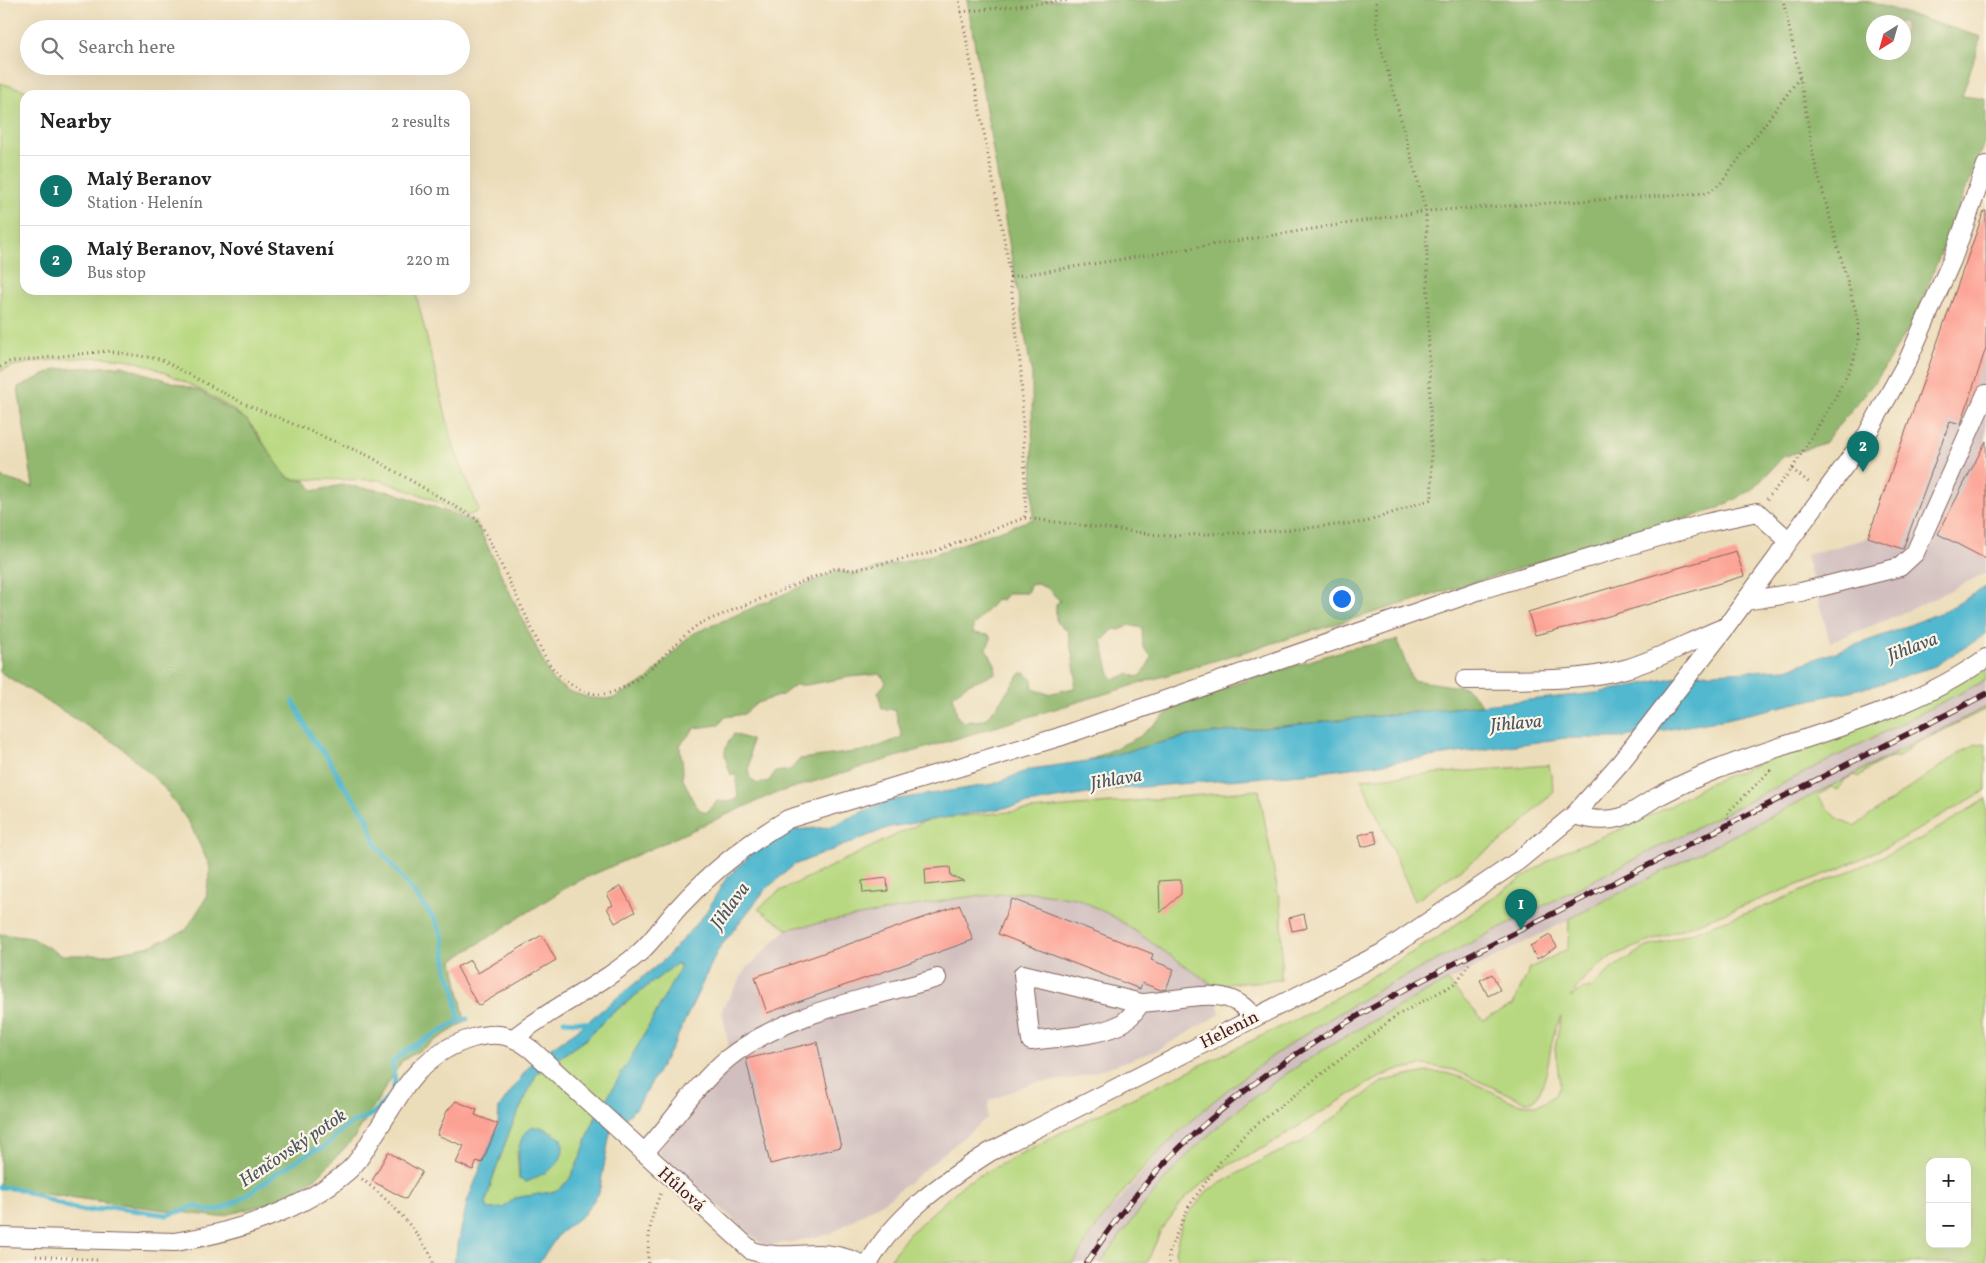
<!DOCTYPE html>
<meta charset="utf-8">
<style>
:root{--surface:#fff;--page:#f2f2f2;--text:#222;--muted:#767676;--line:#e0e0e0;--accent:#0f766e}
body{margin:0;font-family:Vollkorn,serif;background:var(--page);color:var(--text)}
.controls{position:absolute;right:15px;bottom:15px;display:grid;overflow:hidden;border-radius:10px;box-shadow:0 5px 20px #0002}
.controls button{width:45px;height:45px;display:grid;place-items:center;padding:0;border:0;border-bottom:1px solid var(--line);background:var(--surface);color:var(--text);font:25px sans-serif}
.compass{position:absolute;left:1866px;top:15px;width:45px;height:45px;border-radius:50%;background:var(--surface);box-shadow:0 5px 20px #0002;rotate:217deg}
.you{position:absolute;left:1341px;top:598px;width:18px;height:18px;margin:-12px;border:4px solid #fff;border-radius:50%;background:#1a73e8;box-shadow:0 0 0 8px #1a73e833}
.badge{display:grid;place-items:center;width:32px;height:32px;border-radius:50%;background:var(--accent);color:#fff;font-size:16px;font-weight:700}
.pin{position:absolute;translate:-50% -41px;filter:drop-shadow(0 1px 2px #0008)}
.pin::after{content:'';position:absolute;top:26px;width:18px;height:15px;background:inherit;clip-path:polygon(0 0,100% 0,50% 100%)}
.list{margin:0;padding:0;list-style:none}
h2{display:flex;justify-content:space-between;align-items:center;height:65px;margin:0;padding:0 20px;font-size:21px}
h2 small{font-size:16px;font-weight:400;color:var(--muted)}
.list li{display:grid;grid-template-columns:32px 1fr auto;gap:15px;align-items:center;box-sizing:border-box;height:70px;padding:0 20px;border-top:1px solid var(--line)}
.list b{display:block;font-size:19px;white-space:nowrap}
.list p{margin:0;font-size:16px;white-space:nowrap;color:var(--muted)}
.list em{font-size:16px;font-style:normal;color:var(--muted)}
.icon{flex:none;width:28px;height:28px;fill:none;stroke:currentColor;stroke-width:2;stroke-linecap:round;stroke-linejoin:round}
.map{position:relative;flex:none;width:1986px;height:1263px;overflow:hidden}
.search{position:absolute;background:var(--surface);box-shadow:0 5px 20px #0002;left:20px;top:20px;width:450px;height:55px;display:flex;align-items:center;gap:12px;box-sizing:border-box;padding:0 18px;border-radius:28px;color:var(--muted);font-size:19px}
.panel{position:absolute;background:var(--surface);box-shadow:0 5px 20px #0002;left:20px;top:90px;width:450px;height:205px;border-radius:15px}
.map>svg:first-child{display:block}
.industrial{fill:#d1bfbf}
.green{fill:#b7d880;stroke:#807c56;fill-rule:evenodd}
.forest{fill:#91b86e;stroke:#6e6c4c;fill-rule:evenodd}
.water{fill:#51b8cf;stroke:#4e6c7d;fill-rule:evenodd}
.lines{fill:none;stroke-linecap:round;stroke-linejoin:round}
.stream{stroke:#51b8cf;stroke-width:5}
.building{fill:#fca294}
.minor-casing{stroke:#83625d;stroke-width:20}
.path{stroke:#83625d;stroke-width:3;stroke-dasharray:1 4;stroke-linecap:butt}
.minor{stroke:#fff;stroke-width:18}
.rail-casing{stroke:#4a1f2b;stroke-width:5.5}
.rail{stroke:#fcf5e5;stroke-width:4;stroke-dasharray:11;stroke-linecap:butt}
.labels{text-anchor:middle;stroke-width:4.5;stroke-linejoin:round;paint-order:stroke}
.street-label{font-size:18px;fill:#4a1f2b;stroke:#fcf5e5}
.water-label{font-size:19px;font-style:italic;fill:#4c5564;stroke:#fcf5e5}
</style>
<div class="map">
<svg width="1986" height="1263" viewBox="0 0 1986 1263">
<rect width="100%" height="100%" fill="#fcf5e5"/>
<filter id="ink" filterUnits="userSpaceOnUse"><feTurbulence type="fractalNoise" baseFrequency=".02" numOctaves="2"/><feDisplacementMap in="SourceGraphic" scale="10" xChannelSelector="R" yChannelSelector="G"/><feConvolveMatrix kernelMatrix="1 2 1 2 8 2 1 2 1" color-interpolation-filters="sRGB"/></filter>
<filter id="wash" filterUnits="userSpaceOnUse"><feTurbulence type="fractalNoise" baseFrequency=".0096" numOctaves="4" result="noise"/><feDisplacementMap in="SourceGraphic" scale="20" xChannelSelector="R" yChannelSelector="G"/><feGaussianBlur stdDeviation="1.12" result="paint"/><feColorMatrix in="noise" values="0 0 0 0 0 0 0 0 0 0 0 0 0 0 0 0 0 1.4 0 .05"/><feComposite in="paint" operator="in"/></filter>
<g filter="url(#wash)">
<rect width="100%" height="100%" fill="#ecddba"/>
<g class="industrial">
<polygon points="1986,205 1986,573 1894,617 1830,642 1806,555 1868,538"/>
<polygon points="1986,680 1986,707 1396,1008 1254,1098 1192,1151 1145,1205 1101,1263 1073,1263 1103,1219 1175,1134 1240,1079 1323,1021 1384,987"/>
<polygon points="1030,892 1077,898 1116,918 1213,985 1220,1014 1156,1051 1077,1078 1032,1083 989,1101 987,1118 891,1197 830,1234 765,1247 658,1152 681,1120 732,1066 722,1009 747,968 787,929 959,898"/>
</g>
<g class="green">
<path d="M0,83L42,95H25V290H415L454,448L479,510L471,515L460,514L429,498L380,480L291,479C270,464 264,435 245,419C222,399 154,363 124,359C100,356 75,358 52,360C36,362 14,364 0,371Z"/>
<path d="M1986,665V680L1384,987C1258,1058 1150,1136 1073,1263H891L892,1256L909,1234L965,1183L1058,1134L1313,1011L1440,936L1508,887L1562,852L1624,828L1668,807L1707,784L1773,758Z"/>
<path d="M1986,707V709L1915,744L1899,757H1891L1871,767L1858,777L1854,775L1844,780L1838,790L1831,787L1818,796C1827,809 1839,823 1855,826L1959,753L1976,744L1986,743V790L1900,840L1839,869L1612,956L1585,977L1570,997L1582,989L1591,987L1614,967L1647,947L1680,937L1763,907L1850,871L1919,840L1986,799V1263H1179L1175,1252L1182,1222L1208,1190L1264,1159L1302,1142L1383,1081L1427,1072L1446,1073L1463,1078L1516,1103L1535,1105L1545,1102L1555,1095L1560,1085L1555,1048L1561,1017C1546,1042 1552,1080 1533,1101L1526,1102L1454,1070L1425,1065L1395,1070L1367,1084L1265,1147L1221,1169L1186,1197L1161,1230L1147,1263H1101C1128,1224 1159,1184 1192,1151C1265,1078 1357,1028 1447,981L1483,1020L1513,1005L1530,968L1568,949L1569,919ZM1930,1162H1967V1244H1930Z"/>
<polygon points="1549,765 1554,791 1514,832 1415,901 1361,779"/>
<polygon points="1259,790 1282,914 1281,980 1213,985 1116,918 1077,898 1030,892 959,898 787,929 758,909 778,892 929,819"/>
<path d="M676,964H680V968L643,1037L594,1120L581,1156L569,1180L557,1191L515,1198L503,1208L488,1210L486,1203L492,1180L510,1130L537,1073L586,1039L608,1017ZM541,1127L555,1133L537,1177L527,1182L519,1179L517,1151Z"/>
</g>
<g class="forest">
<path d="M967,0H1863L1981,37L1962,96L1986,99V138L1916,316L1878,378L1824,443L1783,457L1753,489L1717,509L773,794L572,884L453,960L465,1022L402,1061L354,1138L318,1176L275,1202L218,1217L0,1188V934L32,938L61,955H105L150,946L186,930L206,898L210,867L190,824L162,785L121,747L0,672V477L33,487L18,387L57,369L122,366L200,391L247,420L286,476L291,479L306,481L313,491L342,485L392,492L476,522L552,680L568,691L590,698L612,699L648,679L690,635L837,571L854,574L931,555L1033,519L1032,375ZM1874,22H1904V52H1874ZM1037,584L1047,588L1060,601L1056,604V622L1068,631L1076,677L1074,688L1048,694L1033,689L1032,680L1026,673H1021L990,715L983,720L963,722L957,716L953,695L968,684L996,673L995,664L986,649L991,639L989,635L973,633V626L997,599L1002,600L1008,593H1027L1030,585ZM1129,625L1142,628L1143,647L1152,657L1142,675L1137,677L1130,674L1114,679L1110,675L1102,641L1114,629L1120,630ZM881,674L886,683L878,692L882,709L895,710L902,737L870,750L800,759L790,770L775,772L769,781L757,784L749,777L751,740L734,734C721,752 724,754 731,775H736L738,799L729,802L717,801L706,813C692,808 690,790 682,778C685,769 680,756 680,745L695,728L719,725L725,717L744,714L757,703L782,695L795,685H806L850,677Z"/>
<polygon points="1397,640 1412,680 1467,688 1482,705 1188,736 1088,761 1139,737 1183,700 1348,649"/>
</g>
<g class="water">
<path d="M1986,587V634L1935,666L1876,685L1722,720L1619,738H1566L1314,773L1117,789L890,827L794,865L765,890L718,950L673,1046L650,1085L637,1107L610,1133L599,1193L584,1214L559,1234L539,1263H454L467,1202L498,1124L499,1108L527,1069L539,1056L576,1031L665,959L705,914L725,880L752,853L794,830L829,827L886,801L994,784L1031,769L1088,761L1188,736L1596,693L1693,674L1787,669L1887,634L1947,610ZM676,964H680V968L643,1037L594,1120L581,1156L569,1180L557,1191L515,1198L503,1208L488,1209L486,1203L492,1180L510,1130L537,1073L586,1039L610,1015Z"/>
<path d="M533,1127H541L562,1139C568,1166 545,1172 527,1182L519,1179C521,1160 512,1139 533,1127Z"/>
</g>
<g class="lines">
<g class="stream">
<polyline points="293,701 313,740 328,758 342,783 367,817 375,843 435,920 443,938 447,971 454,986 459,1021"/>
<polyline points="564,1021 591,1023"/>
<polyline points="0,1187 19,1189 71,1208 85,1211 97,1210 110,1207 167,1215 196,1206 207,1211 221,1209 238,1201 277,1173 314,1150 323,1148 346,1126 373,1114 392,1094 395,1081 392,1062 408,1049 459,1021 467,1019"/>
</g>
</g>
<g id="blocks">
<g class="building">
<polygon points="1984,211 1986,211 1986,348 1961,424 1950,421 1903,549 1868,537"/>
<polygon points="1986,441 1986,559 1938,534"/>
<polygon points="1736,551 1744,576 1585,623 1535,635 1528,612"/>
<polygon points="1374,831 1377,843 1362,847 1359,835"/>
<polygon points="950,867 951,876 964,881 926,885 925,869"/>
<polygon points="887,878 888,891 863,893 862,881"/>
<polygon points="1174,880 1181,880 1181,894 1160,913 1159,881"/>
<polygon points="621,886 635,912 615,923 607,908 613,905 607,894"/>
<polygon points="1012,899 1153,954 1151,960 1174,969 1166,989 1161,990 1142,983 1140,989 998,934"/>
<polygon points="960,905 973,940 767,1013 755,977"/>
<polygon points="1304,914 1307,928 1292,931 1289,918"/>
<polygon points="542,935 556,960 478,1006 457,967 470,960 478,973"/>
<polygon points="1550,935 1557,947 1537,959 1530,946"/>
<polygon points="1492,974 1500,990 1488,996 1480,980"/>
<polygon points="817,1042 841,1147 770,1164 746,1059"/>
<polygon points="456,1101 477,1110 475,1115 498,1124 482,1163 477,1161 473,1170 456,1163 464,1146 437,1135 447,1111"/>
<polygon points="388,1152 422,1172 406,1199 372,1181"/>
</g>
</g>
</g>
<g filter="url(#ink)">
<use href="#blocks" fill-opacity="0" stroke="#83625d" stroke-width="1"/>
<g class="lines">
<defs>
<g id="minor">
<polyline points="1745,601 1801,592 1900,567 1915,553 1986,394"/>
<path d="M1465,680C1518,679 1574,683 1625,669C1660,659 1692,640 1725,627"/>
<path d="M1574,815C1590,820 1606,822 1622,817C1633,813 1645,804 1655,798C1676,787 1698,776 1721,768C1810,733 1907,715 1986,658"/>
<path d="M1141,1003C1135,1011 1129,1020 1119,1025C1093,1037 1059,1037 1031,1041L1023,974L1141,1003C1178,1002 1228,980 1253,1017"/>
<path d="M514,1038C553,1006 601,986 639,953C654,940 666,921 679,907C711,872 748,843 788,819L1059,737L1486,588L1706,523L1757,512L1788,540"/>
<path d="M644,1153C672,1123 695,1086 727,1059C784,1013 867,999 937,978"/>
<path d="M0,1237L175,1242C233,1233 304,1210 349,1170C358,1162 365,1150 371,1140C401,1095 417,1054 473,1038C497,1031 513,1035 532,1050L752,1251C792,1263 817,1244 859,1263"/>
<path d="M869,1263C894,1216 946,1180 990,1152L1382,953L1518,861L1574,815L1621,762L1726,627L1865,438L1908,360L1952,260L1986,165"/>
</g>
</defs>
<use href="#minor" class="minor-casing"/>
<g class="path">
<polyline points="961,12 1070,0"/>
<polyline points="1010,277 1426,211 1707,193 1720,184 1800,77"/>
<path d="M0,367L8,362L107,351L160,359L241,402L369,456L475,518L484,530C499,560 514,591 529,622C536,638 544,659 556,672C569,686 591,698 610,693C648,681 668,646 699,624L836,568L853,570L930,553L1024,518L1026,513L1021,371L1008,260L959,0"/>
<polyline points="1792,469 1811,484"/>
<polyline points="1767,499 1792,469 1835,398 1853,362 1858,343 1859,323 1814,160 1800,77 1783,0"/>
<polyline points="1025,518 1167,536 1276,531 1366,522 1432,499 1426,211 1377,32 1376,0"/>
<polyline points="1732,832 1727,825 1729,811 1770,771 1765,770"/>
<path d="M362,1179C391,1202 415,1227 433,1259V1263"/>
<polyline points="36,1256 97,1260 97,1263"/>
<path d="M648,1263C648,1237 650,1214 662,1191"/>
<polyline points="1169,1263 1169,1251 1189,1206 1220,1162 1246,1133 1396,1016 1456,983 1469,964"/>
</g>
<use href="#minor" class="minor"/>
<defs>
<path id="rail" d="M1087,1263C1196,1086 1374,1004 1552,914C1645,867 1738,819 1832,772C1883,746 1935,721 1986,694"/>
</defs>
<use href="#rail" class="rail-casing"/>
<use href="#rail" class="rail"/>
</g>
</g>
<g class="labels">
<g class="street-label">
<text transform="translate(1229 1029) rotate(-27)" y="6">Helenín</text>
<text transform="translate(682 1189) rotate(42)" y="6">Hůlová</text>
</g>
<g class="water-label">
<text transform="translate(1912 646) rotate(-21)" y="7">Jihlava</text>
<text transform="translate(1516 722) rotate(-5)" y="7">Jihlava</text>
<text transform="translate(1116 778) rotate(-10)" y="7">Jihlava</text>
<text transform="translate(729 905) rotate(-54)" y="7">Jihlava</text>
<text transform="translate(292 1147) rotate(-34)" y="7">Henčovský potok</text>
</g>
</g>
</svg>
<div class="controls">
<button>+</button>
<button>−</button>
</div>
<svg class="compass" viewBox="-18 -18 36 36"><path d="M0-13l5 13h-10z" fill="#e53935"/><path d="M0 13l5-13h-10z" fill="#767676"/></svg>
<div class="you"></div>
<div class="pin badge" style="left:1521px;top:930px">1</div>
<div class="pin badge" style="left:1863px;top:472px">2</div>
<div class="search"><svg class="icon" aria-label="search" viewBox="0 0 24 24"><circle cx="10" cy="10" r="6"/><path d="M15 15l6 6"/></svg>Search here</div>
<section class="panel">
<h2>Nearby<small>2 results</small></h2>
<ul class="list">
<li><span class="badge">1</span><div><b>Malý Beranov</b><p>Station · Helenín</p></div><em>160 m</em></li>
<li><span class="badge">2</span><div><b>Malý Beranov, Nové Stavení</b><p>Bus stop</p></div><em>220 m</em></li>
</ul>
</section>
</div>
